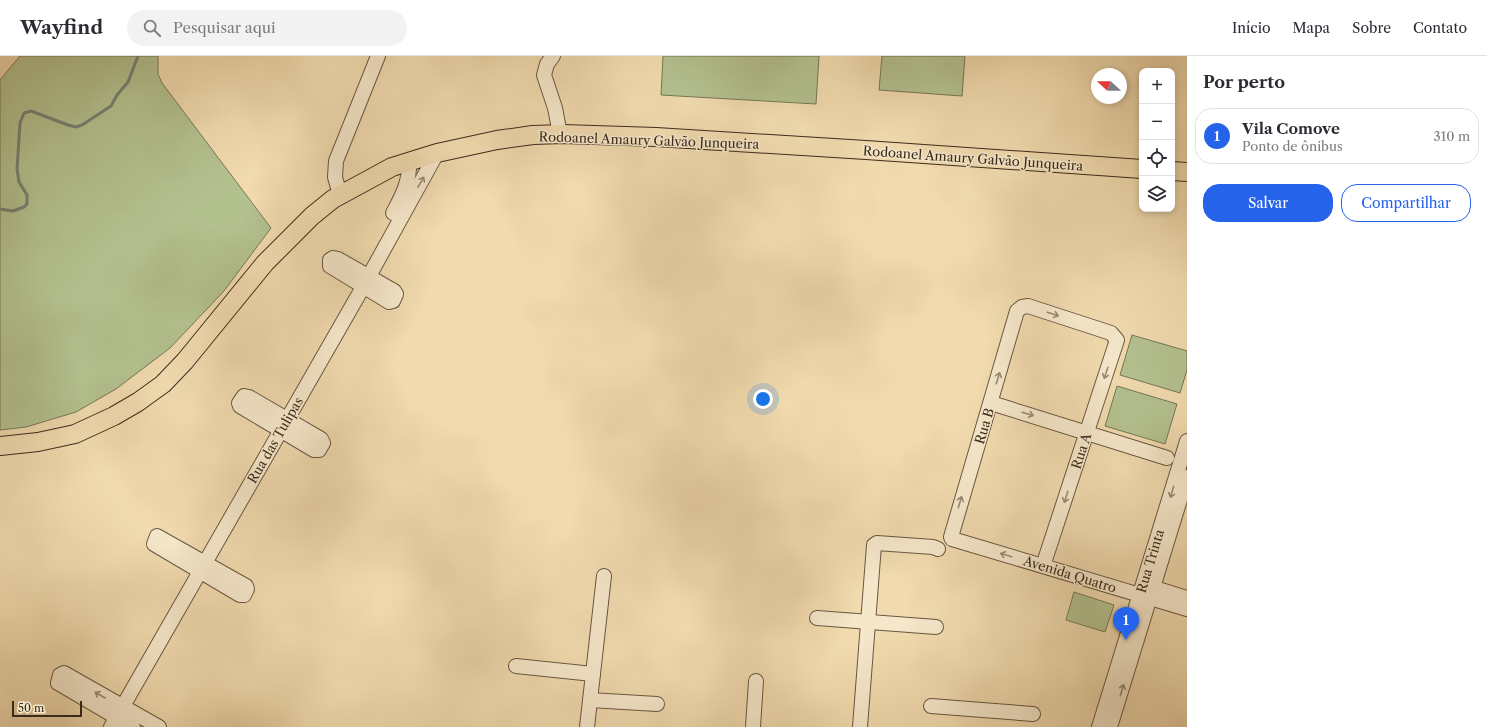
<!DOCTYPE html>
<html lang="pt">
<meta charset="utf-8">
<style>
:root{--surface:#fff;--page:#f2f2f3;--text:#2b2b33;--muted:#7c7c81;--line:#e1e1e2;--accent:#2563eb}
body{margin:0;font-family:"Libre Caslon Text",serif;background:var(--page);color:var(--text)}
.controls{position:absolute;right:12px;top:12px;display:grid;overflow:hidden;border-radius:8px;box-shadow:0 2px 6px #0003}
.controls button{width:36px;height:36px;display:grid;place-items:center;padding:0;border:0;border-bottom:1px solid var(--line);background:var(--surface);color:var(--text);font:20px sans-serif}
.compass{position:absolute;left:1091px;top:12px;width:36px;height:36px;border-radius:50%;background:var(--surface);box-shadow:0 2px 6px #0003;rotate:291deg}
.scale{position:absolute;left:12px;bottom:10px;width:70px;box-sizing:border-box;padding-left:4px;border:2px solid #3c2b1d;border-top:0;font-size:11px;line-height:14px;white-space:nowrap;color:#3c2b1d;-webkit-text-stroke:3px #f5e7ca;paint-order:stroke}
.you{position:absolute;left:763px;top:343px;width:14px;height:14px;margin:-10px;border:3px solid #fff;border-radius:50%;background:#1a73e8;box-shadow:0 0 0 6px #1a73e833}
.badge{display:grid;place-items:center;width:26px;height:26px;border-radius:50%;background:var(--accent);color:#fff;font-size:13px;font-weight:700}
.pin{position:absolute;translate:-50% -33px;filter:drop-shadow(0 1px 2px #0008)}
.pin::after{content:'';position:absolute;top:21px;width:14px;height:12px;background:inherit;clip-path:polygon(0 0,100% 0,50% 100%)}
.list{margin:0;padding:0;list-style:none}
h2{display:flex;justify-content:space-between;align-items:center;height:52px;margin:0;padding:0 16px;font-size:17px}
h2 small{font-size:13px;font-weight:400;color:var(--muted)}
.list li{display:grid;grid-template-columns:26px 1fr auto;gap:12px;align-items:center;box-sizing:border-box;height:56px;margin:0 8px 8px;padding:0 8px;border:1px solid var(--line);border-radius:16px}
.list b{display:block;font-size:15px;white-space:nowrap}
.list p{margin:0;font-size:13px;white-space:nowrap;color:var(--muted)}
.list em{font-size:13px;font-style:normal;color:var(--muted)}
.actions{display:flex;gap:8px;padding:12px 16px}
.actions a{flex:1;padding:9px 0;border:1px solid var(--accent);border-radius:16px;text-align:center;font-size:14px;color:var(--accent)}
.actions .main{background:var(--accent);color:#fff}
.icon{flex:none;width:22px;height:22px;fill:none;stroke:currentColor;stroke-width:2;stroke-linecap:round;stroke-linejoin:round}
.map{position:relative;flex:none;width:1187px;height:671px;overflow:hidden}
header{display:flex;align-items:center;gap:24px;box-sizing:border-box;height:56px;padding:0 20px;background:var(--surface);border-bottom:1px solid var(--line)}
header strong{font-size:19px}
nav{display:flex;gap:22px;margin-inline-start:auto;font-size:14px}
.search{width:280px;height:36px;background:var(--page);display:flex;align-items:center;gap:10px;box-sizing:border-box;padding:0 14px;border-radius:22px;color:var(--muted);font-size:15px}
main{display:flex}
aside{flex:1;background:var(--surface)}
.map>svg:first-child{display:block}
.green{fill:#b3c18f;stroke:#787656}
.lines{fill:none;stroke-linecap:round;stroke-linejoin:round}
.stream{stroke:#758175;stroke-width:3}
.minor-casing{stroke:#695741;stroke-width:16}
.major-casing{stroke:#3c2b1d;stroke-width:20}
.minor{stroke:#f5e7ca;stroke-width:14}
.major{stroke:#f0daae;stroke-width:18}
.oneway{stroke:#988974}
.labels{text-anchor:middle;stroke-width:3;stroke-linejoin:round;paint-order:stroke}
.street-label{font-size:13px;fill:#3c2b1d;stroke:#f5e7ca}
</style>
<header>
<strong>Wayfind</strong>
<div class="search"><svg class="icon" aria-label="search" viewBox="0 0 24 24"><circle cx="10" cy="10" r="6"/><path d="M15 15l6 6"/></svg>Pesquisar aqui</div>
<nav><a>Início</a><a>Mapa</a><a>Sobre</a><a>Contato</a></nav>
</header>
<main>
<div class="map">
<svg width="1187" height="671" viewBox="0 0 1187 671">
<rect width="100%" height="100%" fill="#f0daae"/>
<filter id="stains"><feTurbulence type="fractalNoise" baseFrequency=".005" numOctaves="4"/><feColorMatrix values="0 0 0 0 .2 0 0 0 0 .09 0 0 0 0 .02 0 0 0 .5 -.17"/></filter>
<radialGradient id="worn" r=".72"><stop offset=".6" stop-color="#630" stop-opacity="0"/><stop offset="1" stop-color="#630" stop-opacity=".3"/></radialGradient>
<g class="green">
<polygon points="20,0 158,0 158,18 162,27 271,172 224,235 170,292 116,333 76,356 26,371 0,374 0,24"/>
<polygon points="663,0 819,0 816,48 661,39"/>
<polygon points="882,0 965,0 962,40 879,34"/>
<polygon points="1132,279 1187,295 1187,314 1180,337 1120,319"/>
<polygon points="1117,330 1177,348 1165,388 1105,370"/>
<polygon points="1074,536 1114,549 1105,576 1066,564"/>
</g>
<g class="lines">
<polyline class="stream" points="0,153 13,155 24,151 27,148 27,139 19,126 17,113 20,67 24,57 31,55 68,69 76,71 82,69 111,50 117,39 128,26 138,0"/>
<defs>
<g id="minor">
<polyline points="553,0 547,8 544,19 555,52 560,78"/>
<polyline points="340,139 335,121 336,105 378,0"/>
<path d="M393,157C402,140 410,126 409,106"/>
<polygon points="333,202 338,203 394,235 396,238 393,245 389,246 330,210 330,204"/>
<polygon points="244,340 249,341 321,383 323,387 319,394 314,394 240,350 239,347"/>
<polyline points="991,347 1167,402"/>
<polygon points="157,480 246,530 247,533 244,539 240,539 154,488"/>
<polyline points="1043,510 1117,284 1111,277 1028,250 1022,251 1017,255 951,481 952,483 1187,553"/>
<polyline points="1145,529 1187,542"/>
<polyline points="817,562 936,571"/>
<polyline points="516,610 593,618"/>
<polyline points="590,644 657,648"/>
<polyline points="931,650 1033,658"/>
<polyline points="111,671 363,231 437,97"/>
<polyline points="133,671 58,627 60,619 64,617 159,671"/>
<polyline points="587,671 604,520"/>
<polyline points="753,671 756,625"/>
<polyline points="860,671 874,489 877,487 933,491 938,493"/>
<polyline points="1099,671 1187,385"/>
<polyline points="1110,671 1187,421"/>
</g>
<g id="major">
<polyline points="1172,115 1187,116"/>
<polyline points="0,390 38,386 75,378 114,360 138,346 163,328 185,305 265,207 312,160 333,143 392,111 437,97 497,84 533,79 563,78 656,81 866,94 1142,113"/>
</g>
</defs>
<use href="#minor" class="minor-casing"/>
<use href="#major" class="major-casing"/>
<use href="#minor" class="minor"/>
<use href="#major" class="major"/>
</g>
<defs><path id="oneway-shaft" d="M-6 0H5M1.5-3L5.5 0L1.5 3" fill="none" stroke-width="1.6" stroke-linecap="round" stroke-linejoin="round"/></defs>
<g class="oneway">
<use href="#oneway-shaft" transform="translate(421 126) rotate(-60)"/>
<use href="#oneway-shaft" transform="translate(1053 258) rotate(18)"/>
<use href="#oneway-shaft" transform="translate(1106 317) rotate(108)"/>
<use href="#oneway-shaft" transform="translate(998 322) rotate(-73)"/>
<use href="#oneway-shaft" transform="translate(1028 358) rotate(17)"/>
<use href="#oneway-shaft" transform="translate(1172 436) rotate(107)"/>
<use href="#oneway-shaft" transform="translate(1066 441) rotate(108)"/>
<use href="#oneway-shaft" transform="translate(960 446) rotate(-73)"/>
<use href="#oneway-shaft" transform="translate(1006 499) rotate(-163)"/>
<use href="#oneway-shaft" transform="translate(1122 634) rotate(-73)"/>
<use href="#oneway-shaft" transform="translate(100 639) rotate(-150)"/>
</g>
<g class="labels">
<g class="street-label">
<text transform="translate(649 84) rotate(2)" y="5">Rodoanel Amaury Galvão Junqueira</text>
<text transform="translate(973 102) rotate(4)" y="5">Rodoanel Amaury Galvão Junqueira</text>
<text transform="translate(984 370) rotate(-73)" y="5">Rua B</text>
<text transform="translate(275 384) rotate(-60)" y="5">Rua das Tulipas</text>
<text transform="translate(1081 395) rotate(-72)" y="5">Rua A</text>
<text transform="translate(1150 505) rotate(-73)" y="5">Rua Trinta</text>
<text transform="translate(1070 518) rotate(17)" y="5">Avenida Quatro</text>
</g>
</g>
<rect width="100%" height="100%" filter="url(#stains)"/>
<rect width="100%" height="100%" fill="url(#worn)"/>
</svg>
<div class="controls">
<button>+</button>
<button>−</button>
<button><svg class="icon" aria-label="locate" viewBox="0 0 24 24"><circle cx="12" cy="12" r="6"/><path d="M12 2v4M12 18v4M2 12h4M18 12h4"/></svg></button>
<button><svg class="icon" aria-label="layers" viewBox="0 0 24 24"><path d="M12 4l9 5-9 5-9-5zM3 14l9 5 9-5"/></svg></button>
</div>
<svg class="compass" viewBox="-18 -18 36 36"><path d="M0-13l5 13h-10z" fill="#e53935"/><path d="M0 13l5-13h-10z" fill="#7c7c81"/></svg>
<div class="scale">50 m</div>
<div class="you"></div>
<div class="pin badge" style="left:1126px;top:584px">1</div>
</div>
<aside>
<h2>Por perto<small></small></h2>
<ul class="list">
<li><span class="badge">1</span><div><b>Vila Comove</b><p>Ponto de ônibus</p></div><em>310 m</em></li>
</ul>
<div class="actions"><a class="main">Salvar</a><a>Compartilhar</a></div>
</aside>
</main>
